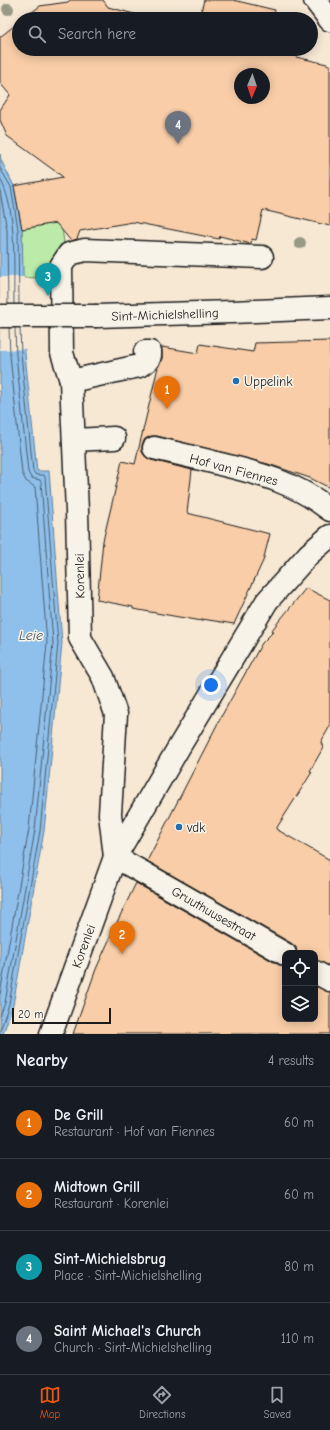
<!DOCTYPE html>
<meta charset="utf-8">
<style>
:root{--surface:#171b24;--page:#242831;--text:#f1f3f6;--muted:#9ea1a6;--line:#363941;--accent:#ea580c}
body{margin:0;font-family:"Comic Neue",sans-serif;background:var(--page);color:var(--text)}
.controls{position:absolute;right:12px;bottom:12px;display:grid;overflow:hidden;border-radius:8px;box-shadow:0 2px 10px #0003}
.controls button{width:36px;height:36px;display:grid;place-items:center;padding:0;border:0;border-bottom:1px solid var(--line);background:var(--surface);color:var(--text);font:20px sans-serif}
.compass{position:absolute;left:234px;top:68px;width:36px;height:36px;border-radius:50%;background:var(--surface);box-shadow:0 2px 10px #0003;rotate:182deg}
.scale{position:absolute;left:12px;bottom:10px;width:99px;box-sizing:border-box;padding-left:4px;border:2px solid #1c1c1c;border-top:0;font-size:11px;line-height:14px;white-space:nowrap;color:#1c1c1c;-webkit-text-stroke:3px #f7f3e8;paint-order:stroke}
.you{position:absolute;left:211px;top:685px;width:14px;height:14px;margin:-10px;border:3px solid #fff;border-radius:50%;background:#1a73e8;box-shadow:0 0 0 6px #1a73e833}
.badge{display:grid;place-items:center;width:26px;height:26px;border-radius:50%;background:var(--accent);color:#fff;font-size:13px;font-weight:700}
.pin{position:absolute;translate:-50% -33px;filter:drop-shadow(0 1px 2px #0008)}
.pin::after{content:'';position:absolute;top:21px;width:14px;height:12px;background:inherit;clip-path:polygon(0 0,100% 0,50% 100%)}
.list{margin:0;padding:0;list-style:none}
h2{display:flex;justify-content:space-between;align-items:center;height:52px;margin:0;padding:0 16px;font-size:17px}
h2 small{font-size:13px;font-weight:400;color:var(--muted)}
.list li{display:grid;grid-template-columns:26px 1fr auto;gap:12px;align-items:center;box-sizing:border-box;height:72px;padding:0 16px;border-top:1px solid var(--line)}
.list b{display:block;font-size:15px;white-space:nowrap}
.list p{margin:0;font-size:13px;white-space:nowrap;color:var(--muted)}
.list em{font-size:13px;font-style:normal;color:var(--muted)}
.icon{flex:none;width:22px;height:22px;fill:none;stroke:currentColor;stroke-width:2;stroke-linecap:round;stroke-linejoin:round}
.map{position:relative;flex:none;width:330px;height:1034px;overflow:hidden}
.search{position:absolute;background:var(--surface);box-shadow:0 2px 10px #0003;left:12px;right:12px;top:12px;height:44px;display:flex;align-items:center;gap:10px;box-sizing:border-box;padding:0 14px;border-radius:22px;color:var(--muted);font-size:15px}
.sheet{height:340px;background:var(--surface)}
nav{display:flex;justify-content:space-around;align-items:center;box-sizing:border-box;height:56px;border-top:1px solid var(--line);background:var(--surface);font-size:11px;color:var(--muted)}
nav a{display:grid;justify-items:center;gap:2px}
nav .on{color:var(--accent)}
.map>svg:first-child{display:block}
.green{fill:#bceaa8;stroke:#6c8362}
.water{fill:#8fc0eb;stroke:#617e98}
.pier{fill:#f7e8d4}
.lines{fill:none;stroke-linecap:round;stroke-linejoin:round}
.shore{stroke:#4a5e6f;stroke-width:1}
.building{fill:#f8cda7;stroke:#1c1c1c;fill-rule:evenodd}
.street-casing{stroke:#1c1c1c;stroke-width:25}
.secondary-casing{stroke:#1c1c1c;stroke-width:25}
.street{stroke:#f7f3e8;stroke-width:22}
.secondary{stroke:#f7f3e8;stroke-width:22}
.street-bridge-casing{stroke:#1c1c1c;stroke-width:25;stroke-linecap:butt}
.street-bridge{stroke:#f7f3e8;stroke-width:22}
.tree{fill:#999a86}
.poi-dot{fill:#1f6fb2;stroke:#f7f3e8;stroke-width:1.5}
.labels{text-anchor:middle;stroke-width:3;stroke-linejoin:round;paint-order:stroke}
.street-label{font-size:13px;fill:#1c1c1c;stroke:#f7f3e8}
.poi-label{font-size:13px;fill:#1c1c1c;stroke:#f7f3e8;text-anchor:start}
.water-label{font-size:14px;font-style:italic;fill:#445564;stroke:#f7f3e8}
</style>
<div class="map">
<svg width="330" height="1034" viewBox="0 0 330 1034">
<rect width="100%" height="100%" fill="#f7e8d4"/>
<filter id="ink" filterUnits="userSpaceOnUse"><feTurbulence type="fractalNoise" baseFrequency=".025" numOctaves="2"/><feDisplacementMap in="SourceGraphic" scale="8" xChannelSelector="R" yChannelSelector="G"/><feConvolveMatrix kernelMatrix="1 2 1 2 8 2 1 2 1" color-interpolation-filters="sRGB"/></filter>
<g filter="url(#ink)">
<polygon class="green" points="61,222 65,249 55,277 22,278 22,229"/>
<polygon class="water" points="0,154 1,160 14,186 22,229 25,354 37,471 49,471 62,643 44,831 13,1005 3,1034 0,1034"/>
<polygon class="pier" points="0,277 24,277 27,349 0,350"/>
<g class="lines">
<g class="shore">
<polyline points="0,168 11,187 18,229 19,304"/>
<path d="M0,178C18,212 13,266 14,304"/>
<polyline points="0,191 7,230 8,304"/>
<polyline points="0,994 29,829 47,643 35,487 26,481 22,473 10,355 9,328"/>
<polyline points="0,1016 5,1003 35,830 53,643 41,482 40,480 31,478 28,472 16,355 15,328"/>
<polyline points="0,1031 9,1004 40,831 58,643 45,477 44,475 36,475 33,471 21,354 20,328"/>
</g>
</g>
<g class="building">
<polygon points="70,0 103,0 108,7 153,19 23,19 40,6 68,2"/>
<polygon points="204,0 233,0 275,10 273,19 199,19"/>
<path d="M19,22V49H298L296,57L327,64L330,66V226L263,210L256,240L252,239L251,244L220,236L219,239L133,222L80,231L77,239L71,241L56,223L22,229L14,186L63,177L7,136L0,120V110L10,95L0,83V37ZM240,74H264V98H240Z"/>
<polygon points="330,341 330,488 310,478 268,464 173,440 157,436 151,436 145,439 142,445 142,452 146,457 151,460 192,470 187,513 270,534 263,561 234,624 202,619 202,621 133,609 133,607 97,600 103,541 122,461 135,464 158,367 162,360 162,347 198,353 200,344 253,352 255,343"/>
<polygon points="306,588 330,600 330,726 321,742 323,748 310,771 312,772 276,829 330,860 330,966 315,960 315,953 297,953 296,947 291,943 147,861 221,717 262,643 274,631 271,631"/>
<polygon points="136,883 279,965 285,966 285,1019 315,1019 315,986 330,992 330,1034 73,1034 96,969 119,918"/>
</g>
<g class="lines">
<defs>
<g id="street">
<polyline points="97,316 232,312 330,308"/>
<polyline points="71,381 62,353 61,266 69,254 85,250 262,257"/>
<polyline points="74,440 114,438"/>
<path d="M154,448C176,453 198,458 220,464C262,474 296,483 330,510"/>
<path d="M115,857L110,814L116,714L103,677L80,638L77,511L71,381L139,366C145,362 151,360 150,352H145"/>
<polyline points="115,857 142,872 285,954"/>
<polyline points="315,972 330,980"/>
<polyline points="51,1034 115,857 179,747 267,601 309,554 330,536"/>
</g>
<polyline id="secondary" points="315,0 330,20"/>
</defs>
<use href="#street" class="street-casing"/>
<use href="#secondary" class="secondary-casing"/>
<use href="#street" class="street"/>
<use href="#secondary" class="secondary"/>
<defs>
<polyline id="street-bridge" points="0,316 97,316"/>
</defs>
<use href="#street-bridge" class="street-bridge-casing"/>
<use href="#street-bridge" class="street-bridge"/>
</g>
<g class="tree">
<circle cx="8" cy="9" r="6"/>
<circle cx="300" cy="243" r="6"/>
</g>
</g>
<g class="poi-dot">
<circle cx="236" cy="381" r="4"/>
<circle cx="179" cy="827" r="4"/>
</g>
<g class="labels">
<g class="street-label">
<text transform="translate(165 314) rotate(-2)" y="5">Sint-Michielshelling</text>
<text transform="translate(234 469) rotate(15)" y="5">Hof van Fiennes</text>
<text transform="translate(79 576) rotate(-91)" y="5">Korenlei</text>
<text transform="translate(214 913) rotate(30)" y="5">Gruuthuusestraat</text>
<text transform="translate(83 946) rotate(-70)" y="5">Korenlei</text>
</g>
<g class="poi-label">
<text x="244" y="386">Uppelink</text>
<text x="187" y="832">vdk</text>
</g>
<g class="water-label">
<text x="31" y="640">Leie</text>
</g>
</g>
</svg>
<div class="controls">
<button><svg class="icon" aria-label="locate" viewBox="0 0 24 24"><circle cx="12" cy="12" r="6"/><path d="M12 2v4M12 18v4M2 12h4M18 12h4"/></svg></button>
<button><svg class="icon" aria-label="layers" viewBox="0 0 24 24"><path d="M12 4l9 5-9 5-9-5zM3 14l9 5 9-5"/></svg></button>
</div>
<svg class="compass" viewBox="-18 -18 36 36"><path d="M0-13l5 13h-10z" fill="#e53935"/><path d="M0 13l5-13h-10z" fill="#9ea1a6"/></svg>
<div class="scale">20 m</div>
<div class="you"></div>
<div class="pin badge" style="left:167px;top:409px;background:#e8710a">1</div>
<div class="pin badge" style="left:122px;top:954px;background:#e8710a">2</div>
<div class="pin badge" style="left:48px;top:296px;background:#0f9aa8">3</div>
<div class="pin badge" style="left:178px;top:144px;background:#6b7280">4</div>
<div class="search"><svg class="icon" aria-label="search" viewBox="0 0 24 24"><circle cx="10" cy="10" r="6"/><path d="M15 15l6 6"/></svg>Search here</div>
</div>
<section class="sheet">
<h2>Nearby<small>4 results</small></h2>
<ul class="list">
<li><span class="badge" style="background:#e8710a">1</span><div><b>De Grill</b><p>Restaurant · Hof van Fiennes</p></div><em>60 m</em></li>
<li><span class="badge" style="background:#e8710a">2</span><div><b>Midtown Grill</b><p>Restaurant · Korenlei</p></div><em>60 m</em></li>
<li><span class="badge" style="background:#0f9aa8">3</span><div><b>Sint-Michielsbrug</b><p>Place · Sint-Michielshelling</p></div><em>80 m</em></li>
<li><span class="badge" style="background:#6b7280">4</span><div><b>Saint Michael's Church</b><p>Church · Sint-Michielshelling</p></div><em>110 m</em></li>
</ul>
</section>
<nav>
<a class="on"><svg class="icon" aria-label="map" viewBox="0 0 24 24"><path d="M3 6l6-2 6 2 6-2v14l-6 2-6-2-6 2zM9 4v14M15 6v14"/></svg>Map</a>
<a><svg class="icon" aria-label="directions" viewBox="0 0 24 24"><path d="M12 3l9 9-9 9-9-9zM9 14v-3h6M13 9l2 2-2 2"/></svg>Directions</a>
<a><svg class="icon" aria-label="saved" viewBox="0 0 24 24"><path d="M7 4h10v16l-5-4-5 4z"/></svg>Saved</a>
</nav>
